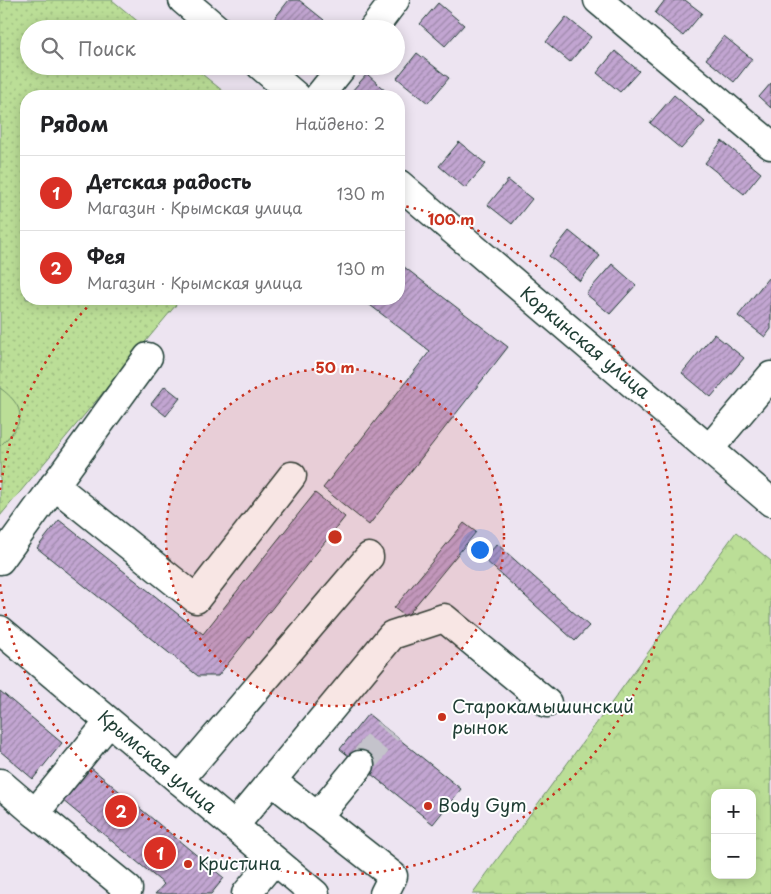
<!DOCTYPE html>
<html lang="ru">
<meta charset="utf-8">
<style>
:root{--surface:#fff;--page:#f6f6f6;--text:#202124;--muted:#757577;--line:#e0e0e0;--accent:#d93025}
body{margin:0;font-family:"Playpen Sans",sans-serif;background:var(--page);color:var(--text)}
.controls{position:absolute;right:15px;bottom:15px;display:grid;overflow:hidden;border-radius:10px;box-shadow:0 2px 12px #0003}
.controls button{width:45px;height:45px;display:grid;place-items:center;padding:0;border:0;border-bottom:1px solid var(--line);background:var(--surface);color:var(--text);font:25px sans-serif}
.you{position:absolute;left:479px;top:549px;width:18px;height:18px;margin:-12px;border:4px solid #fff;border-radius:50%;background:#1a73e8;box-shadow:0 0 0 8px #1a73e833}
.badge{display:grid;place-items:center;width:32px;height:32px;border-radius:50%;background:var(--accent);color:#fff;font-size:16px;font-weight:700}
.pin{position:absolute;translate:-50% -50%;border:2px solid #fff;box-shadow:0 1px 5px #0006}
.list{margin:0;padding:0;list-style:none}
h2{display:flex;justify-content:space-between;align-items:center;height:65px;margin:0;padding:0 20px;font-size:21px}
h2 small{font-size:16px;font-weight:400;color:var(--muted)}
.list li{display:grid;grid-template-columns:32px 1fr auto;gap:15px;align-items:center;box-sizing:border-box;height:75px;padding:0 20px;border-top:1px solid var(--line)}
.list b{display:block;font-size:19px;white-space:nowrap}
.list p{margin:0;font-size:16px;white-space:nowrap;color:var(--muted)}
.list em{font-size:16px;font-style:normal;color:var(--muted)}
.icon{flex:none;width:28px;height:28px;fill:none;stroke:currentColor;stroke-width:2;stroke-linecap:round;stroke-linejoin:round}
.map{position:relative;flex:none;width:771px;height:894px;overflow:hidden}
.search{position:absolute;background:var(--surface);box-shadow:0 2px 12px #0003;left:20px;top:20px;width:385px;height:55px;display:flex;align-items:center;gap:12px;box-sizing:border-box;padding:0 18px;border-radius:28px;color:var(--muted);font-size:19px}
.panel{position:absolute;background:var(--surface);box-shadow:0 2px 12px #0003;left:20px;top:90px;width:385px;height:215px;border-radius:20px}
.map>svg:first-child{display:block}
.forest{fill:url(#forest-crowns);stroke:#6d8e66;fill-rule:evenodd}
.park{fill:url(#park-dots);stroke:#6d8e66}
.pitch{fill:#bbde97;stroke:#6d8e66}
.building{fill:url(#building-hatch);stroke:#1f3d34}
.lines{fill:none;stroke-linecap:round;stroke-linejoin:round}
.minor-tunnel{stroke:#c4c3cb;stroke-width:28;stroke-dasharray:28 14;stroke-linecap:butt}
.minor-casing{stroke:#1f3d34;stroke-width:31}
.minor{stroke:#fff;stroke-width:28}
.ring{fill:none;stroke:#c8321e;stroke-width:2.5;stroke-dasharray:2.5 5}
.poi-dot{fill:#c8321e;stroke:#fff;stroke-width:2}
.labels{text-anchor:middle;stroke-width:4;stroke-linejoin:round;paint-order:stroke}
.street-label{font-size:18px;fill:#1f3d34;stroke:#fff}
.poi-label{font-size:18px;fill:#1f3d34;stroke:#fff;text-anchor:start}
.centre{fill:#c8321e;stroke:#fff;stroke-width:2.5}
.ring-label{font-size:15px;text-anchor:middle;font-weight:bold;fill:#c8321e;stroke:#fff;stroke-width:4;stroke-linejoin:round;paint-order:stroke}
</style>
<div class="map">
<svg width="771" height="894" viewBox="0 0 771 894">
<defs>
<pattern id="forest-crowns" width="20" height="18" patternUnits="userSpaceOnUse" patternTransform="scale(1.25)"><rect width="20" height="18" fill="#bbde97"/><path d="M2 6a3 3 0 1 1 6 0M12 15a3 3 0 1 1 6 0" fill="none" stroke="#a0bf83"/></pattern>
<pattern id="park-dots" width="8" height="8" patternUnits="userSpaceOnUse" patternTransform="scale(1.25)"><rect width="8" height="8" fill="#bbde97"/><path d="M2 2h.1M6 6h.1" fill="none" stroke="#a0bf83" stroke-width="1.8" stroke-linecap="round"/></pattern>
<pattern id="building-hatch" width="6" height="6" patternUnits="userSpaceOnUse" patternTransform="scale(1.25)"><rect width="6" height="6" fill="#c2a5d1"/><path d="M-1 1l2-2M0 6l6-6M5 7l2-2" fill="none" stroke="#9d88aa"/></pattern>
</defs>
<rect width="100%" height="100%" fill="#ede4f1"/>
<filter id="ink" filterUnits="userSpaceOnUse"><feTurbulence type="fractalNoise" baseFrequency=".02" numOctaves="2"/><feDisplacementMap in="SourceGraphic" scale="10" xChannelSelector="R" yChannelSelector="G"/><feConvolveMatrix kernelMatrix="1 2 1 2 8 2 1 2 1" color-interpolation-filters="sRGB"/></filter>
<g filter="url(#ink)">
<path class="forest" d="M736,532L771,561V894H472ZM715,793H752V875H715Z"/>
<polygon class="park" points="0,0 112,0 147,29 29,29 29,66 192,66 229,96 26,96 26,299 181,299 0,516"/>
<path class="pitch" d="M0,388C11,396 25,409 18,424C14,432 6,440 0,446Z"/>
<g class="building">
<polygon points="289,0 299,0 324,20 316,29 266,29"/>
<polygon points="665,0 685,0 702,13 683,36 655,13"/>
<polygon points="438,3 464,25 445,46 420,24"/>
<polygon points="566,17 591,37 570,62 546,42"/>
<polygon points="724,36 752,59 734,82 706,59"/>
<polygon points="615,51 639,71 620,92 597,73"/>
<polygon points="417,53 449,78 428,103 397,78"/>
<polygon points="367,74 390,95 389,96 356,96 351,92"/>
<polygon points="771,83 771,108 759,97"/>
<polygon points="674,95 705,122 681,149 650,123"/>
<polygon points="722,141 761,173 744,194 705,163"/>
<polygon points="459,142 486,164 465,188 439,166"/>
<polygon points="508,180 532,199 512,224 488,205"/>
<polygon points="569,231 600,256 580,281 549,256"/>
<polygon points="399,263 508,347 369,525 323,488 430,351 362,299 399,299"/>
<polygon points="612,264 636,285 610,314 586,294"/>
<polygon points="768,278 771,281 771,329 765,337 738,316"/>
<polygon points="714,334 744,358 711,397 682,373"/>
<polygon points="165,386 180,398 166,416 151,404"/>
<polygon points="315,493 345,517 218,676 198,676 37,548 59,520 203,634"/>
<polygon points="464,523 476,532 406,617 394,608"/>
<polygon points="497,544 589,626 575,641 484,559"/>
<polygon points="0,691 62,743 33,779 0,751"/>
<polygon points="368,714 461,789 433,824 340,749"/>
<polygon points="90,767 224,878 211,894 155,894 164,884 62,800"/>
</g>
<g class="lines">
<polyline class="minor-tunnel" points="360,765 388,730"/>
<defs>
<g id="minor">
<polyline points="183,0 217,29"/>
<polyline points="598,0 771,145"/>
<polyline points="373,29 395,0"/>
<polyline points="261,66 296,96"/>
<polyline points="319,96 343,66"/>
<polyline points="399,184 771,502"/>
<polyline points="709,449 771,376"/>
<polyline points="54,485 196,599 292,476"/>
<polyline points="0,560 148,357"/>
<polyline points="0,630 315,894"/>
<polyline points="109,722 35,813 128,889 124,894"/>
<polyline points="179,780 369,557"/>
<polyline points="272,781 393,876 384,894"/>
<polyline points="0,783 35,813"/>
<polyline points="317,817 360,765"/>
<polyline points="234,826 392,635 444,618 547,703"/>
<polyline points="246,894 274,860"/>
</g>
</defs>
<use href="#minor" class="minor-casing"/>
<use href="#minor" class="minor"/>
</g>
</g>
<circle cx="335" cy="537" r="169" fill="#c8321e" fill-opacity=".12"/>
<g class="ring">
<circle cx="335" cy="537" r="169"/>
<path d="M0 490A338 338 0 0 1 94 300M399 205A338 338 0 1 1 0 584"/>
</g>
<g class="poi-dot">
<circle cx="442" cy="717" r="5"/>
<circle cx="428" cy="806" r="5"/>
<circle cx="188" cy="864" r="5"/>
</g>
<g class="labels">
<g class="street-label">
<text transform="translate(585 343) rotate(40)" y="6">Коркинская улица</text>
<text transform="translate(157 762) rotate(40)" y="6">Крымская улица</text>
</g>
<g class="poi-label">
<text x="452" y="713">Старокамышинский<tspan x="452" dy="21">рынок</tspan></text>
<text x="438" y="812">Body Gym</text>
<text x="198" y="870">Кристина</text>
</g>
</g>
<circle cx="335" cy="537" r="8" class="centre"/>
<g class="ring-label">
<text x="451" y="225">100 m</text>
<text x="335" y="373">50 m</text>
</g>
</svg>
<div class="controls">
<button>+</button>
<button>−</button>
</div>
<div class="you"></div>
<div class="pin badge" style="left:160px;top:853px">1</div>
<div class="pin badge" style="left:121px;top:811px">2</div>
<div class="search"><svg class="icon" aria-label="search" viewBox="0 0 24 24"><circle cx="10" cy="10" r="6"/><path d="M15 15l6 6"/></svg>Поиск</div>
<section class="panel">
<h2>Рядом<small>Найдено: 2</small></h2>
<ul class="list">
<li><span class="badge">1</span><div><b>Детская радость</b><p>Магазин · Крымская улица</p></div><em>130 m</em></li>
<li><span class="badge">2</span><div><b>Фея</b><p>Магазин · Крымская улица</p></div><em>130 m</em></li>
</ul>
</section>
</div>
